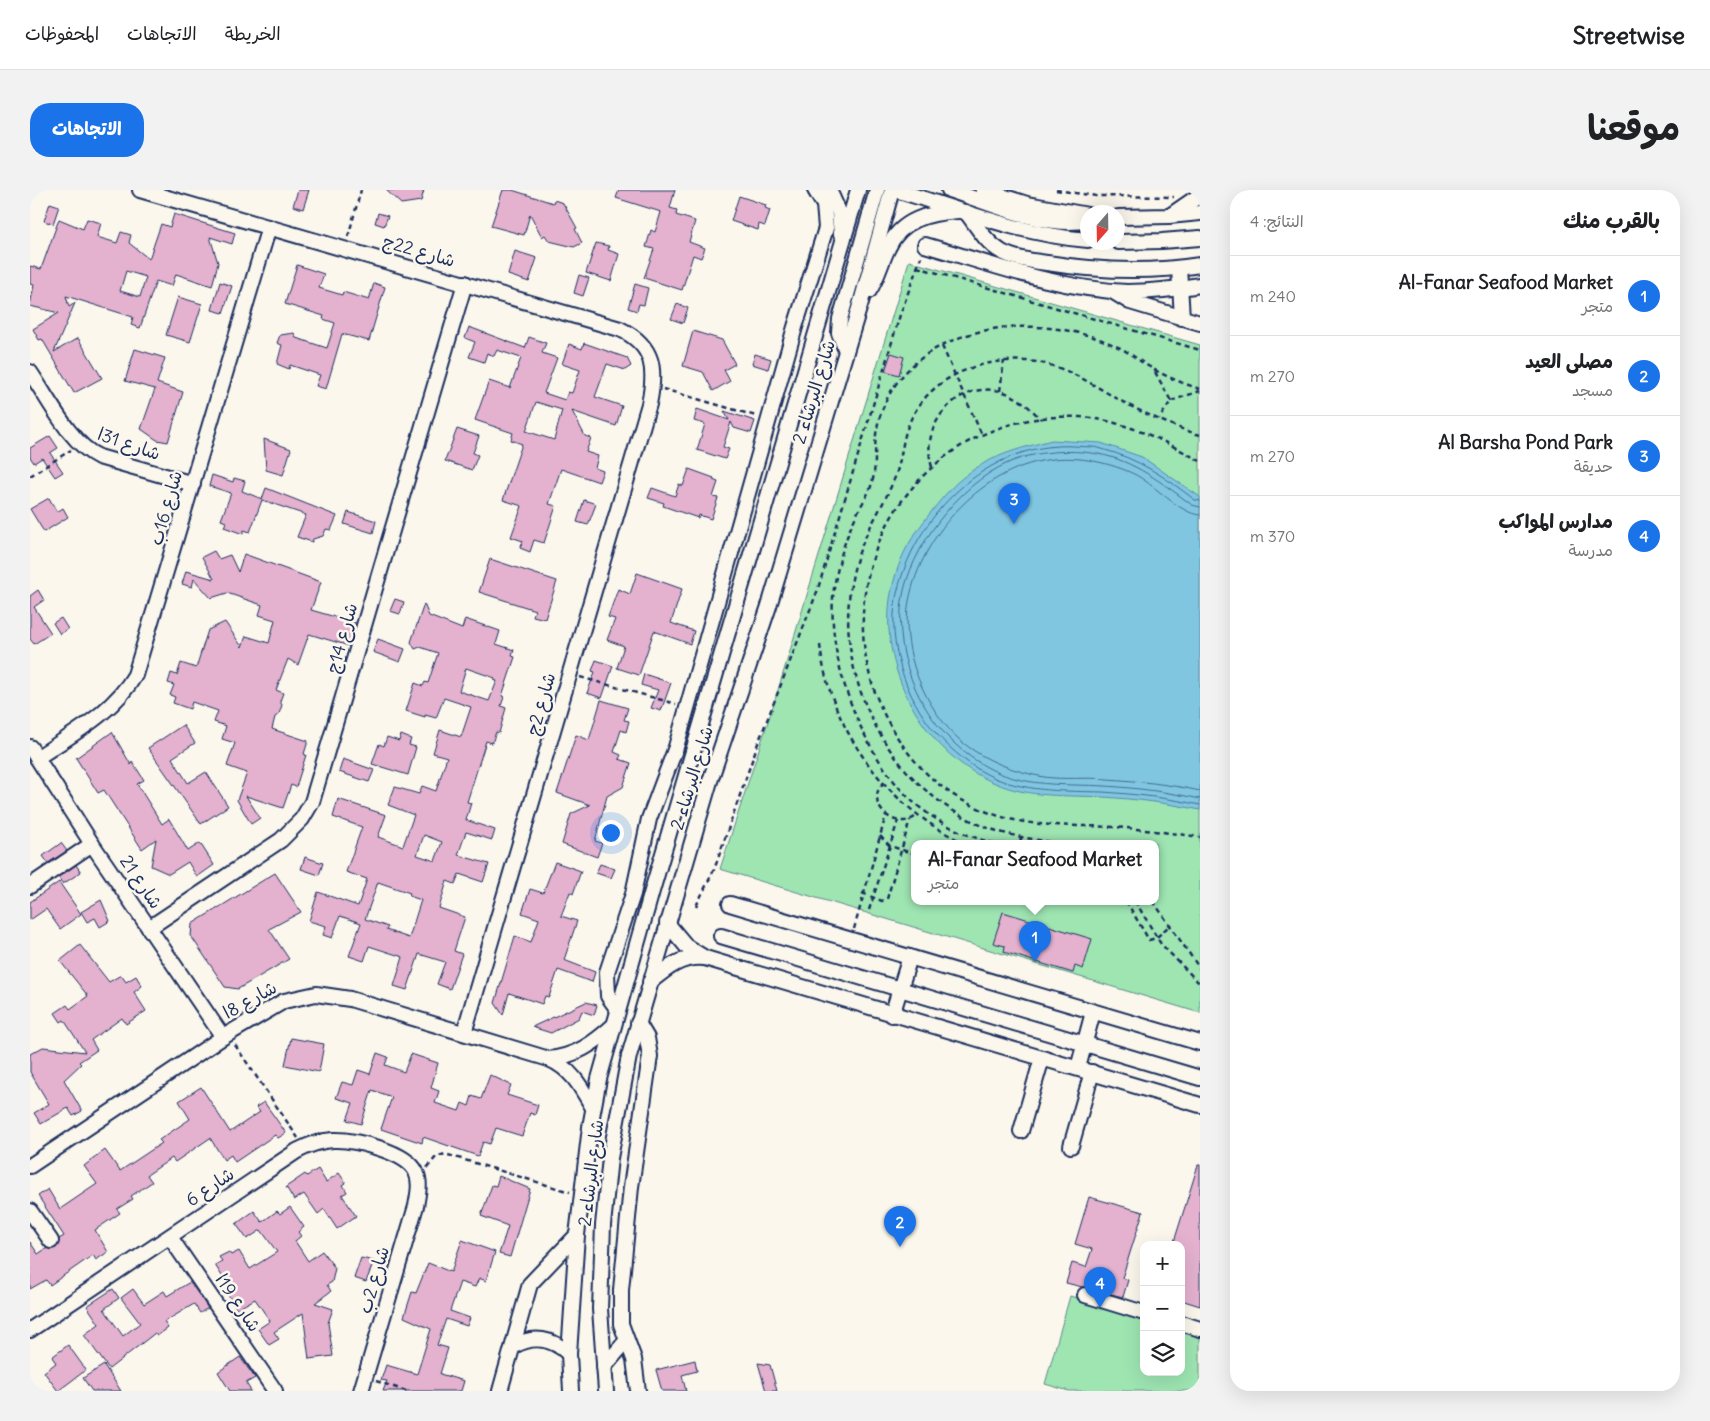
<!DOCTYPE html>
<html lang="ar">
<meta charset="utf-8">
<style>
:root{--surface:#fff;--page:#f2f2f2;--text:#202124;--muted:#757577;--line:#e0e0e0;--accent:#1a73e8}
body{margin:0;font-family:Delius,"Playpen Sans Arabic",sans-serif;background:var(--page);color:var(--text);direction:rtl}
.controls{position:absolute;right:15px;bottom:15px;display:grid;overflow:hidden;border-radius:10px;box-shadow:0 5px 20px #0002}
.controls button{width:45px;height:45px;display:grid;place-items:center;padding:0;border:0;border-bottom:1px solid var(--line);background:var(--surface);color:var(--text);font:25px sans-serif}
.compass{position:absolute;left:1050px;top:15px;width:45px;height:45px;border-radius:50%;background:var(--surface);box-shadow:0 5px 20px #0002;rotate:200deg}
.you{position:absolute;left:580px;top:642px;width:18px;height:18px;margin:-12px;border:4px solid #fff;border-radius:50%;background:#1a73e8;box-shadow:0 0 0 8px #1a73e833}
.badge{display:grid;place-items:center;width:32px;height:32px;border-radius:50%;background:var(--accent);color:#fff;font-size:16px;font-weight:700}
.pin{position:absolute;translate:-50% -41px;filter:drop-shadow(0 1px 2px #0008)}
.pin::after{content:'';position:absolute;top:26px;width:18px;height:15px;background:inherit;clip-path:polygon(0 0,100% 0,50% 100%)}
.popup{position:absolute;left:881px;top:650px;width:248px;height:65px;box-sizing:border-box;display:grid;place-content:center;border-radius:10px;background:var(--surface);filter:drop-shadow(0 1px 4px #0005);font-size:16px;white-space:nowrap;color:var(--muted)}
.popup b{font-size:19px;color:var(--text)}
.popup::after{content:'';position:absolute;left:50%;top:100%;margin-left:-10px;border:10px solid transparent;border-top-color:var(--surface)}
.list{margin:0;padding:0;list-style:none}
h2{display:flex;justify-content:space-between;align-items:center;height:65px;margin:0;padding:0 20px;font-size:21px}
h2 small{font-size:16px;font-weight:400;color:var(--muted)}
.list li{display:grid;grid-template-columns:32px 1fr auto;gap:15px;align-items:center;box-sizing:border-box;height:80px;padding:0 20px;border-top:1px solid var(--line)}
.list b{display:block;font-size:19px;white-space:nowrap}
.list p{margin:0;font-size:16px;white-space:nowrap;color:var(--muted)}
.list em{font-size:16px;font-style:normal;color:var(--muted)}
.icon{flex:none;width:28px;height:28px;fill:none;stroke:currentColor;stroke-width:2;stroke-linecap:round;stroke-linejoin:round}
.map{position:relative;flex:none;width:1170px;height:1201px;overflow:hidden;direction:ltr;border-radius:20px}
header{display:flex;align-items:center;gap:30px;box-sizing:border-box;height:70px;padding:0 25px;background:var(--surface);border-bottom:1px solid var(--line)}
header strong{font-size:24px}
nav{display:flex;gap:28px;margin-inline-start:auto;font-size:18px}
.intro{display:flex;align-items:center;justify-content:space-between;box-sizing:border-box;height:120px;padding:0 30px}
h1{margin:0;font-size:35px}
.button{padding:12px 22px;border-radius:20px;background:var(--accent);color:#fff;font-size:18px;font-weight:700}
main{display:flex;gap:30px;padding:0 30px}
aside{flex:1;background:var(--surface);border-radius:20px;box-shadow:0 5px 20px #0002}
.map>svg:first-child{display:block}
.green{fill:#9ee5b2;stroke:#5c8a88;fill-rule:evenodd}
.water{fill:#80c6e1;stroke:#588aad}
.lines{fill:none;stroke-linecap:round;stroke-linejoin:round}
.shore{stroke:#436b92;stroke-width:1}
.building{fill:#e4b1cf;stroke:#1b2f5e;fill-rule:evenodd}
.minor-casing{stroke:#1b2f5e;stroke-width:18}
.path{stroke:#1b2f5e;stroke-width:2.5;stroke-dasharray:5 4;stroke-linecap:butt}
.minor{stroke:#fbf7ec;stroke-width:14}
.labels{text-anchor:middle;stroke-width:5;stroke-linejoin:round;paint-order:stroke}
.street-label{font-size:18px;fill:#1b2f5e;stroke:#fbf7ec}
</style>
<header>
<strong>Streetwise</strong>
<nav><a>الخريطة</a><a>الاتجاهات</a><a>المحفوظات</a></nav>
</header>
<div class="intro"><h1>موقعنا</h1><a class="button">الاتجاهات</a></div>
<main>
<aside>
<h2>بالقرب منك<small>النتائج: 4</small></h2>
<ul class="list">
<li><span class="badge">1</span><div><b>Al-Fanar Seafood Market</b><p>متجر</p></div><em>240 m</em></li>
<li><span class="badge">2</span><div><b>مصلى العيد</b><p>مسجد</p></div><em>270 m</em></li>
<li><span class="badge">3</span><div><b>Al Barsha Pond Park</b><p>حديقة</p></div><em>270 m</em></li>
<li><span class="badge">4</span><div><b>مدارس المواكب</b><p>مدرسة</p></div><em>370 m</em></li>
</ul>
</aside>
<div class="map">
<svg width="1170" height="1201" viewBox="0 0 1170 1201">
<rect width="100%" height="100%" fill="#fbf7ec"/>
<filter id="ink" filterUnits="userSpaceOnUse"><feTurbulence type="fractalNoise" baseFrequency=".02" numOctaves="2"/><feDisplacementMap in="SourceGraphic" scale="10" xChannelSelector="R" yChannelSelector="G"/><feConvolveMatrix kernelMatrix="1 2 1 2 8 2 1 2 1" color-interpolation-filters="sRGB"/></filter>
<g filter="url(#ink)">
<g class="green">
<path d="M879,71L1170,155V823L690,679L744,513ZM885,653H1125V711H885Z"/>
<polygon points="1040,1106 1114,1127 1114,1182 1151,1182 1151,1138 1170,1143 1170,1201 1039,1201 1015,1194"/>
</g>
<path class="water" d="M1022,250L1071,253L1112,267L1170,307V620C1138,613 1105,609 1073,607C1036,605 999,608 965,593C896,565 850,482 860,409C862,396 867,378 873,365C881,346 914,303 930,290C958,266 987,259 1022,250Z"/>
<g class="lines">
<g class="shore">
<path d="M1170,311L1165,310C1135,287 1109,269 1072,259C1064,256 1053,257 1044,256C958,251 882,327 866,408C857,454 876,508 905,542C922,561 943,579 967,589C1001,602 1037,601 1072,602C1105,604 1138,608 1170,615"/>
<path d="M1170,317L1162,315C1134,294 1103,270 1068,264C1039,259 1005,261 978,273C929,294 879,359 872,411C862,480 904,555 969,583C1003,597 1039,594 1075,596C1107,598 1139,602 1170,609"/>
<path d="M1170,325C1150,324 1123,293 1104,284C1081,273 1049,266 1024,269C954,276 892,343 879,411C870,460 894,519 932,552C955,571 986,582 1014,587C1035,590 1056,587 1077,589C1108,591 1139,594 1170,601"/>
</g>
</g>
<g class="building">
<polygon points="268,0 279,0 273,19 263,16"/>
<polygon points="356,0 394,0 391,11 371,14"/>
<polygon points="473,0 482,0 523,13 524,10 533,13 547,38 545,39 552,53 544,57 519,51 515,45 512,47 500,24 494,45 461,36"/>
<polygon points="589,0 645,0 640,18 647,20 646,25 665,31 659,52 675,58 671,68 663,65 652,100 614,88 624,59 616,57 621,40 625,42 631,22 586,8"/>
<polygon points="709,6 736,15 735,18 740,20 735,36 729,34 728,40 701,31"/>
<polygon points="20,13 29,16 23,34 14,31"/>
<polygon points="348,23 358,26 354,36 345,33"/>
<path d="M144,24L205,43L202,54L180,47L188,73L182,96L146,84L142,96L126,91L110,138L101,135L103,127L36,106L39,117L45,113L24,162L48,148L72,188L44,203L12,149L9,150L3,139L29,123L0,116L4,95L0,94V76L11,79L29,29L53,39L57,29L71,33L67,47L87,53L91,42L101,45L99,53L119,69L131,34L140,37ZM96,81L116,87L110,107L90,101Z"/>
<polygon points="566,53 579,56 578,60 589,64 581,91 556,83"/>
<polygon points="485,61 507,68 499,92 478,85"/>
<polygon points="267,75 294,84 289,98 312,105 313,102 339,110 344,93 355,97 339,151 312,144 296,199 286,196 290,185 260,175 259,179 247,174 252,155 247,153 250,145 264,143 266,148 297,158 305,133 293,129 294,126 255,114"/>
<polygon points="549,85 559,88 553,106 544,103"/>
<polygon points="190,92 202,96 193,123 182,120"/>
<polygon points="605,94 618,98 614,115 609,114 607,121 598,118"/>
<polygon points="148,107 172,114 160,152 136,145"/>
<polygon points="647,114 658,118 653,133 641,129"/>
<path d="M439,137L495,158L499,147L516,153L512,163L527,168L514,203L535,210L538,202L542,203L550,180L532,174L539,154L552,159L554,153L597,168L601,176L595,180L577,174L565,207L592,216L586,236L542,221L555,246L561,248L556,262L568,266L565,278L573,281L569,292L531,279L519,314L526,316L514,353L504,350L500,362L490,358L493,351L481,347L492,316L473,310L492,254L481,250L483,243L445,230L459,191L480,198L491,168L467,160L464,166L457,163L454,172L439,167L445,152L435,148ZM506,212L532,220L524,250L496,241Z"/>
<polygon points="663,141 692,150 705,174 694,180 700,191 683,201 673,182 653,176"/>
<polygon points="105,159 135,168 127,193 153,202 138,252 127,250 111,239 125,199 95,191"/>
<polygon points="861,163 874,167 869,185 855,181"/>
<polygon points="725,164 741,169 738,179 722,174"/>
<polygon points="667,219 699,230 694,221 725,231 721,243 704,238 701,232 693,257 699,259 695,269 667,260 675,234 664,231"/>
<polygon points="427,239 449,246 443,263 448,265 442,280 415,271"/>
<polygon points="20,246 28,258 20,263 33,282 25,287 12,268 4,273 0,267 0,258"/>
<polygon points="234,249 261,259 253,285 236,280"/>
<polygon points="659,279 684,288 683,290 688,292 683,307 688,308 681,329 669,325 668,328 633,316 634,313 618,308 622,298 645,306 649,294 653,296"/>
<polygon points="182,285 203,292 204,288 215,291 212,301 232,309 236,298 307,326 301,340 296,339 293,346 283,349 282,352 267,347 276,325 232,310 220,342 214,340 213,344 194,337 196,332 191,330 201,303 179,296"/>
<polygon points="19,308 27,322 33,318 38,327 14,342 0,319"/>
<polygon points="554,310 566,314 558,335 547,332"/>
<polygon points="318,322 346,331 343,343 314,334"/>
<polygon points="184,361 189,369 200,365 208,382 214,364 291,392 281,420 326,433 319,456 279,444 268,475 258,469 246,500 253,503 250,511 252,515 249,524 245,527 242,539 278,551 274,564 276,565 266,597 261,595 253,618 216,606 230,628 221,634 207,610 217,583 197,576 205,553 192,549 196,536 184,532 188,521 162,512 160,519 143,513 145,507 140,505 144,495 138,493 141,483 147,485 151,473 166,478 178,440 195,432 212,457 216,446 239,453 245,430 229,425 232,415 197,403 181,408 164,389 162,397 152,394 156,381 184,389 172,367"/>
<polygon points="460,369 527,391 515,429 503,426 505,420 449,402"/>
<polygon points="607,383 652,399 641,433 664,441 660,454 624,441 609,485 587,478 594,456 577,450 585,429 578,427 588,399 600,404"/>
<polygon points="8,400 14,410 4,417 21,443 4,454 0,449 0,406"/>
<polygon points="365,409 374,412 370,424 360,421"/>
<path d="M394,414L399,426L432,439L435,429L470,441L466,454L484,460L482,466L485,467L472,506L474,507L471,516L476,518L469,543L466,542L462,553L456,551L437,612L441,613L436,630L465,640L462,650L436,642L428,665L459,674L453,692L429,684L425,694L417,691L409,718L435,727L424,761L432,764L420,799L407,794L415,772L389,764L377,800L364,796L373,767L339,756L334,771L319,766L331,733L310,726L302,748L293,745L296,736L279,731L288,702L328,716L337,689L316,682L332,637L303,627L308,609L356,625L348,647L373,656L384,625L358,615L365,597L389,604L392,596L406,601L417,567L403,563L410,540L431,547L441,517L414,508L406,528L395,525V527L376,521L385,493L393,496L395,492L398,493L408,463L390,457L385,459L381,452ZM436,478L465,488L464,490L467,491L459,511L429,501ZM394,645L412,652L405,671L387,665ZM348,692L380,703L379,706L391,710L379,748L356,740L358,737L335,729Z"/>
<polygon points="31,428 38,439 30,444 23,433"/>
<polygon points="348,449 375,459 370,472 343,462"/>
<polygon points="566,470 583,476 572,508 557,503 565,482 562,481"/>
<polygon points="614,484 641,493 631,521 621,518 628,500 611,495"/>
<polygon points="571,510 598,518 594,530 599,531 596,542 591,540 584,562 591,565 589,569 601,573 593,597 577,606 565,651 572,653 567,667 532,654 541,624 560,615 527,603 546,545 559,550"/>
<polygon points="153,535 165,553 142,568 158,593 176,582 198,616 171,634 118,558"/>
<polygon points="82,542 101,575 102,571 114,590 107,594 132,634 139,629 158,661 170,653 184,675 167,687 158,672 139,684 121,676 126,649 112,659 74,600 68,603 46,568"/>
<polygon points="371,545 381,549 379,555 386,557 378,585 342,574 349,554 354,556 357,547 369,551"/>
<polygon points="313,569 344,580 339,592 309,582"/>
<polygon points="31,653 37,661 18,673 13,666"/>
<polygon points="275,667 293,673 289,685 271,679"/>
<polygon points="525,672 551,681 543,704 540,702 531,726 547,731 534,770 565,782 562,792 528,780 519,807 515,806 512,814 479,803 473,825 465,813 485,746 501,752 509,729 492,723 500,699 513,703"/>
<polygon points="570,674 585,679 581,688 566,683"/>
<polygon points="46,675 51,682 33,694 28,687"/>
<polygon points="245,683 271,722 239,739 259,769 208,799 195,797 161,746 162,734"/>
<polygon points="29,692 51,724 30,739 16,719 0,730 0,712"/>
<polygon points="71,710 80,731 70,737 65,728 57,732 51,722"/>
<polygon points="973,722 1062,749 1053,779 1045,776 1043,783 974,762 975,756 963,753"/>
<polygon points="50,755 79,792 91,785 96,792 106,786 112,796 104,802 116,821 96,834 92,828 61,850 67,860 49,872 51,874 34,890 52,921 43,926 38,918 11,934 4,923 19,914 0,882 0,864 13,857 55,862 34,830 31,832 25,823 37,815 40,819 58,806 30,771"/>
<polygon points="556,812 567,815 564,825 552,821 549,828 521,843 502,837"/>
<polygon points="261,848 294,854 289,882 255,875"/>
<polygon points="347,863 358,867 355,875 374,882 381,864 408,873 401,898 409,901 405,913 429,921 432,913 439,916 442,906 451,909 460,885 481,895 477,905 508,915 505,925 500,923 492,946 466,938 460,954 453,952 448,966 393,947 392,953 351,939 362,907 342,900 331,934 317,930 323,913 306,908 312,892 323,895 328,880 340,884"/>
<polygon points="171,897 200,942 230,922 226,917 234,912 256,943 248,948 245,945 205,972 201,965 194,970 180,948 145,972 142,968 117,985 122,992 101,1006 103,1009 87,1019 90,1023 65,1040 78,1062 66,1070 63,1065 20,1095 16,1090 0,1099 0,1052 8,1064 17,1058 26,1058 29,1049 34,1046 8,1006 18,999 30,1019 67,994 54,976 75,960 90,981 132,953 129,950 160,929 149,911"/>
<polygon points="1168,975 1170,975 1170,1116 1151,1110 1151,1055 1143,1055"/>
<polygon points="288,979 296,992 309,983 316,993 313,995 317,1002 312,1005 326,1026 307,1039 294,1019 288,1024 274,1004 264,1010 256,997 275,984 277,986"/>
<polygon points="469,986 500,999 480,1067 469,1064 478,1036 451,1026 462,995 466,996"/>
<polygon points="1059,1007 1113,1022 1092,1088 1098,1090 1093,1107 1036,1093 1042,1073 1056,1077 1062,1059 1045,1054"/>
<polygon points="260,1017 274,1037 268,1042 271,1046 265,1051 278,1071 292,1061 305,1078 302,1092 297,1095 301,1101 285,1113 303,1119 298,1133 303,1166 279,1169 273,1123 244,1142 249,1149 239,1155 228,1139 240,1131 225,1109 207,1119 197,1103 201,1100 185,1075 192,1071 189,1067 199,1062 201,1065 209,1061 220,1079 247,1062 231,1040 217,1049 206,1034 224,1021 232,1032 247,1021 250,1024"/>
<polygon points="432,1050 465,1062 456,1091 449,1088 445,1097 430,1092 420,1121 440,1128 437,1136 416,1129 407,1155 418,1158 410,1184 434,1191 431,1201 353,1201 357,1191 351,1190 356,1175 387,1184 401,1139 374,1127 382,1102 386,1103 398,1073 421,1082"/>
<polygon points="331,1068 344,1071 336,1092 324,1088"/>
<polygon points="160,1092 178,1118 170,1123 164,1114 134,1132 138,1138 127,1146 125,1143 79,1179 54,1145 69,1134 57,1116 83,1099 89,1108 74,1119 93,1146 110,1133 91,1108 103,1099 114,1114 134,1101 137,1106"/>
<polygon points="38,1155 56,1180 28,1201 14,1182 26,1173 22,1167"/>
<polygon points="210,1167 225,1188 216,1193 221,1201 200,1201 188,1182"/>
<polygon points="665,1170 667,1181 652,1185 656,1201 632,1201 626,1180"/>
<polygon points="728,1173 740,1175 747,1201 736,1201"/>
<polygon points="74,1175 91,1201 62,1201 53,1188"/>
</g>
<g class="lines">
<defs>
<g id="minor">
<path d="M110,0L590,139C625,156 626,180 619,214L434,843"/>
<polyline points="799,0 809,22 811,44"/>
<path d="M866,0C928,19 992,45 1058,50"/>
<path d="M919,0C958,12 1018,40 1058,30"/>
<polyline points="953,0 997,14 1058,25"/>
<path d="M936,22C947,36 956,53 972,62C985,69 1002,71 1017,73C1068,81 1119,83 1170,75"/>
<polyline points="1141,25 1170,5"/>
<polyline points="1088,27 1139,26 1170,23"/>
<polyline points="1088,52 1132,51 1170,48"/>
<path d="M895,55C961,74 1028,99 1097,102C1122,102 1146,99 1170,95"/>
<polyline points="1149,78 1152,128"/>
<path d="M839,101C848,87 851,72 858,58C871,29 899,23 928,21"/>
<polyline points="1082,101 1100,112 1170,133"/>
<polyline points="816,161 809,143 810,129 847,0"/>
<path d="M0,182C18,208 40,254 69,267L163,294"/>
<polyline points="0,557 62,654 193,847"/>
<path d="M7,568C42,544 83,523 105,485L239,37"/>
<polyline points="0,696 62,654"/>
<polyline points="700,714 1170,853"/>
<polyline points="637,733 657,757 675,768 1170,915"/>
<polyline points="119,738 251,650 272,629 282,612 435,93"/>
<polyline points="691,746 1170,888"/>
<path d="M620,792C637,778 651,766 674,768"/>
<polyline points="588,820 578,806 577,782 603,704 619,629 646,557 765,137 796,38 794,15 785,0"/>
<polyline points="862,825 880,767"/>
<path d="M519,869C546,866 563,854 583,836"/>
<polyline points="1048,878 1063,822"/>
<polyline points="991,941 1012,868"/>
<polyline points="1041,956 1062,882"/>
<path d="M0,976L193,847L254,811L286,804L320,809L519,869C542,879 551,897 563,918"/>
<polyline points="0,1021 21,1051"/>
<polyline points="140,1047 245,1201"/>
<polyline points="1055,1105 1114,1123"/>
<polyline points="1151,1133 1170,1139"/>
<path d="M0,1140L267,961C278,955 290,951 303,950C324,949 377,962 386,982C391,992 388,1005 386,1016L331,1201"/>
<path d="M484,1156C503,1145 523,1148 539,1164"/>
<polyline points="574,1177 596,1151"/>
<polyline points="470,1201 500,1094 547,1045"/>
<polyline points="541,1201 539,1164 547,1045 560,937 569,889 622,701 828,0"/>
<polyline points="576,1201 570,1119 573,1035 580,968 599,866 680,591 739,416 831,112 862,0"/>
<polyline points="608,1201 604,1169 591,1134 591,1100 601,997 620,866 617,848 608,833"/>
</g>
</defs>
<use href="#minor" class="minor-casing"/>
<g class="path">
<polyline points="1026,0 1066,6 1144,7"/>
<polyline points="318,47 331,0"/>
<polyline points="887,77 1170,160"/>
<polyline points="912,156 952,245"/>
<polyline points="1125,182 1141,211 1129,229"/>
<polyline points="633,199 726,226"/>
<polyline points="970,201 974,171"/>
<polyline points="1141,211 1170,201"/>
<path d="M1170,271C1133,250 1094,230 1050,227C890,218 786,382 854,524C871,558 897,590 930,609C986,640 1023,634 1083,637C1112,639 1141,643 1170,647"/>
<path d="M902,277C889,236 926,191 970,201C987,205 999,217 1011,229"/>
<polyline points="0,286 41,260"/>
<path d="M790,455C799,538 858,619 935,653"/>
<polyline points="550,487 646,514"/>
<path d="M854,593C832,611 866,645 887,625"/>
<polyline points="850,646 860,656 885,664"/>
<path d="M964,653C933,646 898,628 876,605C829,556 795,465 804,398C808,373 815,348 826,326C830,317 836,308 840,299C848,279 843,258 847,238C860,174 919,141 981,137C1016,135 1056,141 1088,157C1099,162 1108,170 1118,176C1134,186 1152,193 1170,199"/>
<polyline points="990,653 991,648"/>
<path d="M1029,653C1000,649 971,645 944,632C856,591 803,484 822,389C829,349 848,327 863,292C870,277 871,261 875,245C888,199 929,175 975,171C1025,167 1052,189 1093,212C1117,225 1144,237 1170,245"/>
<polyline points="832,703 852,711 857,709 880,630"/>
<polyline points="1096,711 1119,750 1126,748 1141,734"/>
<polyline points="1105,711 1131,754 1170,794"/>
<polyline points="1123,711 1170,779"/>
<polyline points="666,716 684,680 727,556 787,402 870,125 891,67"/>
<polyline points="839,720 868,631"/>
<polyline points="824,739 856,625"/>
<polyline points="205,855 268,948"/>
<polyline points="397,978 406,967 415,964 540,1002"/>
<polyline points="346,1191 376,1201"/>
</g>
<use href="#minor" class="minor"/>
</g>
</g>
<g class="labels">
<g class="street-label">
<text transform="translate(389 61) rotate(16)" y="6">شارع 22ج</text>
<text transform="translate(784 202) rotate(-73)" y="6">شارع البرشاء 2</text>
<text transform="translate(99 254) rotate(19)" y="6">شارع 31ا</text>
<text transform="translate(136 318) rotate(-74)" y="6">شارع 16ب</text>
<text transform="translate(312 448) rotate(-74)" y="6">شارع 14ج</text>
<text transform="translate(511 514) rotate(-74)" y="6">شارع 2ج</text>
<text transform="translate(662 588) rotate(-73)" y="6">شارع البرشاء 2</text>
<text transform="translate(111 692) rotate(56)" y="6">شارع 21</text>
<text transform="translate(220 810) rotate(-29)" y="6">شارع 8ا</text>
<text transform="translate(561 983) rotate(-83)" y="6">شارع البرشاء 2</text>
<text transform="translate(180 997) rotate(-34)" y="6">شارع 6</text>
<text transform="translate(344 1090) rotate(-74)" y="6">شارع 2ب</text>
<text transform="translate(208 1113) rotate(56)" y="6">شارع 19ا</text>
</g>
</g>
</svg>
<div class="controls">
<button>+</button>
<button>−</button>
<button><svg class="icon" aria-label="layers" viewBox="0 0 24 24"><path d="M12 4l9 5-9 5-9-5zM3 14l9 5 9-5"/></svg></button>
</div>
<svg class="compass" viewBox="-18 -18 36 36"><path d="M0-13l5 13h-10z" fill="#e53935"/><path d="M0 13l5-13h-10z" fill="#757577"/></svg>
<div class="you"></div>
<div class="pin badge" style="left:1005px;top:772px">1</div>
<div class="popup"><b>Al-Fanar Seafood Market</b>متجر</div>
<div class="pin badge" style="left:870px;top:1057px">2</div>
<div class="pin badge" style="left:984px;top:334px">3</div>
<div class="pin badge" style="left:1070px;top:1118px">4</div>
</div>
</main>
